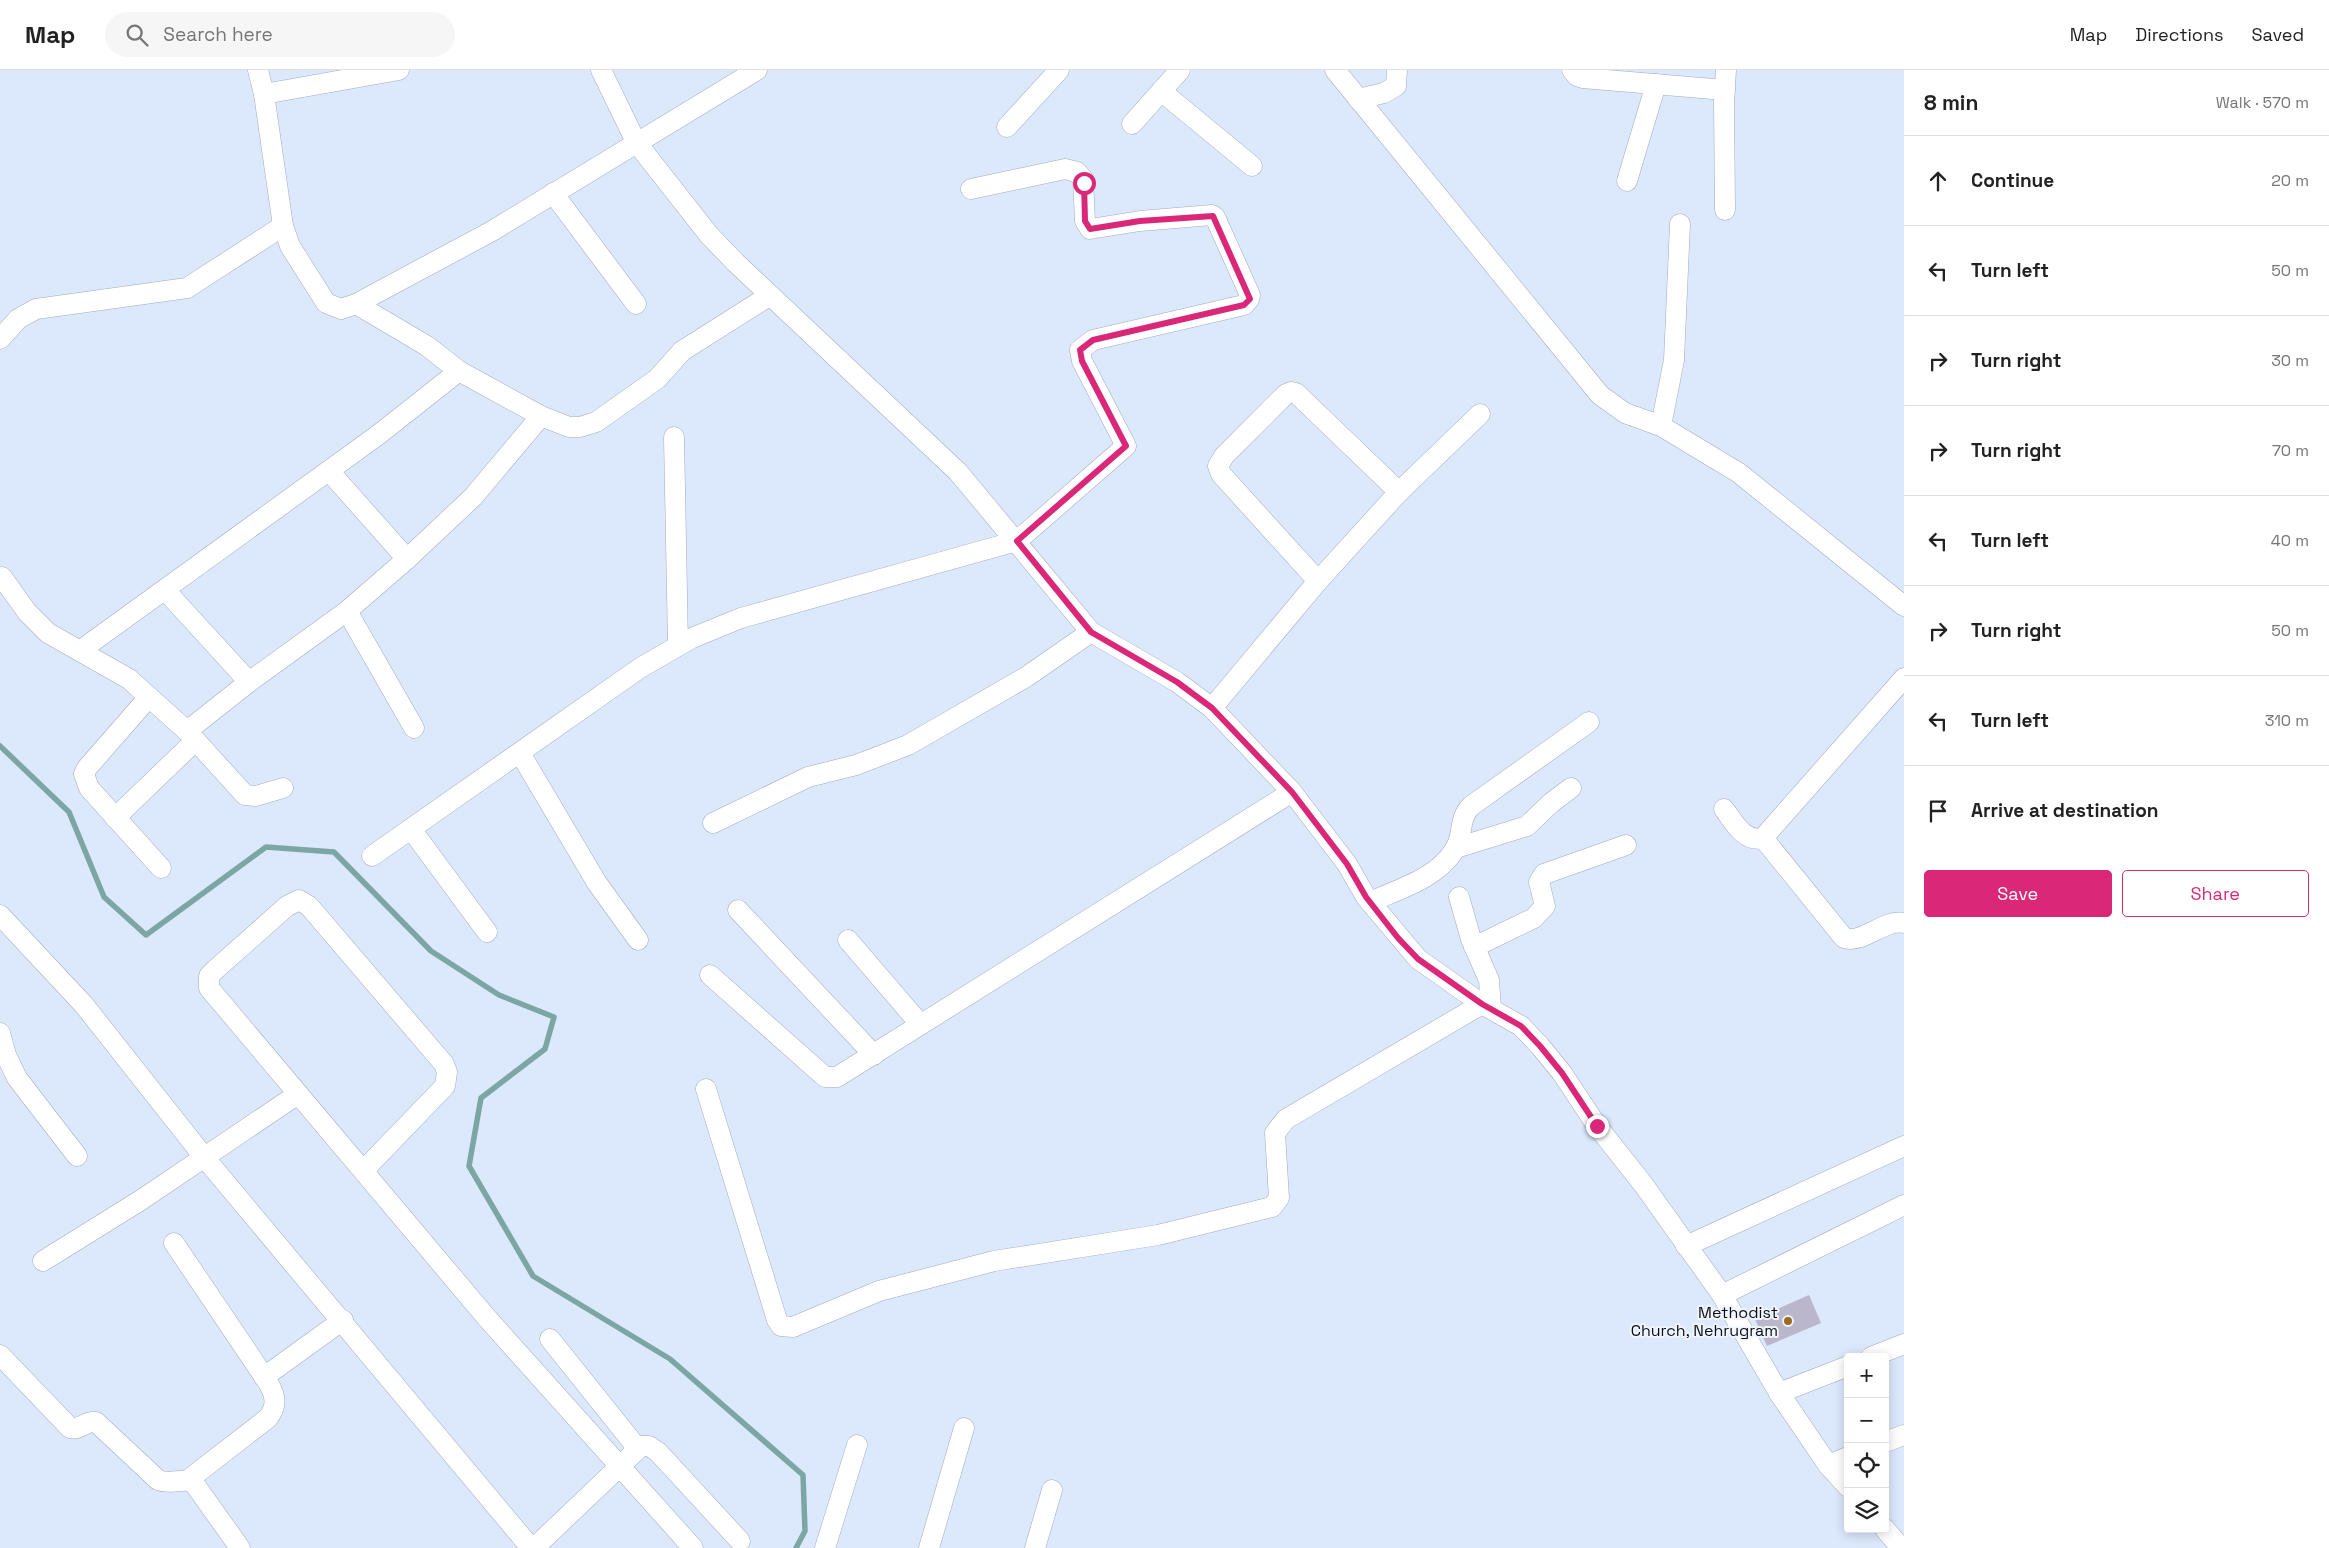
<!DOCTYPE html>
<meta charset="utf-8">
<style>
:root{--surface:#fff;--page:#f6f6f6;--text:#222;--muted:#767676;--line:#e0e0e0;--accent:#db2777}
body{margin:0;font-family:"Space Grotesk",sans-serif;background:var(--page);color:var(--text)}
.controls{position:absolute;right:15px;bottom:15px;display:grid;overflow:hidden;border-radius:5px;box-shadow:0 2px 12px #0003}
.controls button{width:45px;height:45px;display:grid;place-items:center;padding:0;border:0;border-bottom:1px solid var(--line);background:var(--surface);color:var(--text);font:25px sans-serif}
.stop{position:absolute;width:15px;height:15px;margin:-11px;border:4px solid #db2777;border-radius:50%;background:#fff}
.stop.end{background:#db2777;border-color:#fff;box-shadow:0 1px 5px #0008}
.list{margin:0;padding:0;list-style:none}
h2{display:flex;justify-content:space-between;align-items:center;height:65px;margin:0;padding:0 20px;font-size:21px}
h2 small{font-size:16px;font-weight:400;color:var(--muted)}
.list li{display:grid;grid-template-columns:32px 1fr auto;gap:15px;align-items:center;box-sizing:border-box;height:90px;padding:0 20px;border-top:1px solid var(--line)}
.list b{display:block;font-size:19px;white-space:nowrap}
.list em{font-size:16px;font-style:normal;color:var(--muted)}
.actions{display:flex;gap:10px;padding:15px 20px}
.actions a{flex:1;padding:11px 0;border:1px solid var(--accent);border-radius:5px;text-align:center;font-size:18px;color:var(--accent)}
.actions .main{background:var(--accent);color:#fff}
.icon{flex:none;width:28px;height:28px;fill:none;stroke:currentColor;stroke-width:2;stroke-linecap:round;stroke-linejoin:round}
.map{position:relative;flex:none;width:1904px;height:1478px;overflow:hidden}
header{display:flex;align-items:center;gap:30px;box-sizing:border-box;height:70px;padding:0 25px;background:var(--surface);border-bottom:1px solid var(--line)}
header strong{font-size:24px}
nav{display:flex;gap:28px;margin-inline-start:auto;font-size:18px}
.search{width:350px;height:45px;background:var(--page);display:flex;align-items:center;gap:12px;box-sizing:border-box;padding:0 18px;border-radius:28px;color:var(--muted);font-size:19px}
main{display:flex}
aside{flex:1;background:var(--surface)}
.map>svg:first-child{display:block}
.lines{fill:none;stroke-linecap:round;stroke-linejoin:round}
.stream{stroke:#7ba6a4;stroke-width:5.5}
.building{fill:#bab6cb}
.minor-casing{stroke:#a0abbe;stroke-width:21}
.minor{stroke:#fff;stroke-width:20}
.route{stroke:#db2777;stroke-width:6}
.poi-dot{fill:#9c691f;stroke:#f0f5fd;stroke-width:2}
.labels{text-anchor:middle;stroke-width:4;stroke-linejoin:round;paint-order:stroke}
.poi-label{font-size:16px;fill:#0b0f16;stroke:#f0f5fd;text-anchor:end}
</style>
<header>
<strong>Map</strong>
<div class="search"><svg class="icon" aria-label="search" viewBox="0 0 24 24"><circle cx="10" cy="10" r="6"/><path d="M15 15l6 6"/></svg>Search here</div>
<nav><a>Map</a><a>Directions</a><a>Saved</a></nav>
</header>
<main>
<div class="map">
<svg width="1904" height="1478" viewBox="0 0 1904 1478">
<rect width="100%" height="100%" fill="#dce8fc"/>
<g class="lines">
<polyline class="stream" points="0,676 69,742 104,827 146,865 266,777 334,782 431,881 499,925 554,947 545,979 481,1028 469,1096 533,1206 670,1289 803,1405 805,1461 796,1478"/>
</g>
<polygon class="building" points="1809,1225 1821,1253 1767,1276 1755,1249"/>
<g class="lines">
<defs>
<g id="minor">
<polyline points="258,0 264,24 283,156 290,176 326,233 341,239 356,234 492,161 757,0"/>
<polyline points="601,0 636,72 709,165 736,193 958,402 1091,562 1177,612 1212,638 1292,722 1347,794 1366,827 1418,889 1482,934 1521,956 1540,976 1562,1003 1597,1056 1643,1114 1722,1225 1779,1323 1828,1395 1848,1417"/>
<polyline points="1335,0 1600,325 1625,343 1661,356 1739,403 1904,536"/>
<polyline points="1572,0 1577,6 1583,8 1725,20"/>
<polyline points="1161,21 1252,96"/>
<polyline points="264,24 399,0"/>
<polyline points="1358,29 1384,23 1396,16 1397,0"/>
<polyline points="1132,54 1180,0"/>
<polyline points="1007,57 1059,0"/>
<polyline points="1627,111 1656,14"/>
<polyline points="553,123 636,234"/>
<polyline points="1725,140 1724,33 1726,0"/>
<polyline points="356,234 427,276 459,301 541,346 569,357 580,357 596,352 657,309 682,281 769,226"/>
<polyline points="0,269 18,249 36,239 187,218 283,156"/>
<polyline points="1661,356 1674,290 1680,154"/>
<polyline points="674,367 678,575"/>
<polyline points="329,401 407,489"/>
<polyline points="2,507 27,542 48,563 129,609 187,661 249,612 165,520"/>
<polyline points="1318,511 1221,404 1218,396 1224,386 1286,324 1291,322 1296,323 1399,422"/>
<polyline points="347,541 414,658"/>
<polyline points="81,580 378,365 459,301"/>
<polyline points="249,612 347,541 407,489 473,427 541,346"/>
<polyline points="149,627 87,698 84,704 89,718 161,798"/>
<polyline points="1212,638 1318,511 1399,422 1480,344"/>
<polyline points="187,661 245,725 256,726 283,718"/>
<polyline points="520,683 597,813 638,870"/>
<path d="M1724,739C1734,752 1744,773 1763,768L1904,608"/>
<polyline points="115,748 195,671"/>
<polyline points="713,753 808,707 856,695 908,675 1026,607 1091,562"/>
<polyline points="411,759 487,862"/>
<path d="M1763,768L1844,868C1864,874 1883,849 1904,853"/>
<polyline points="1456,778 1527,756 1551,733 1571,718"/>
<polyline points="372,786 640,598 692,568 741,548 1017,471 1126,376 1082,291 1080,280 1093,270 1244,235 1249,229 1250,225 1215,147 1212,145 1140,151 1090,159 1085,151 1083,109 1077,102 1065,99 971,119"/>
<polyline points="1459,827 1471,869 1489,910 1491,939"/>
<path d="M1370,832C1399,819 1438,808 1455,779C1464,765 1458,749 1471,736L1589,652"/>
<polyline points="738,840 874,985"/>
<polyline points="0,845 84,935 204,1087 531,1478"/>
<polyline points="848,870 920,954"/>
<polyline points="1474,877 1534,848 1545,836 1539,812 1544,804 1626,775"/>
<polyline points="710,905 825,1007 837,1007 1292,722"/>
<polyline points="0,963 6,985 17,1008 77,1086"/>
<polyline points="706,1019 777,1250 781,1256 793,1257 879,1221 994,1191 1158,1165 1272,1137 1279,1128 1275,1063 1286,1049 1482,934"/>
<polyline points="363,1101 445,1016 447,1002 444,994 309,836 299,830 287,836 216,899 209,906 209,918 487,1248 693,1478"/>
<path d="M174,1173L269,1314C276,1327 277,1336 268,1348L188,1410"/>
<polyline points="1686,1176 1904,1076"/>
<polyline points="43,1191 141,1130 298,1024"/>
<polyline points="1722,1225 1904,1135"/>
<path d="M0,1285L70,1358C80,1361 86,1350 96,1352L158,1410C170,1415 182,1408 193,1412L240,1478"/>
<polyline points="1871,1287 1904,1274"/>
<polyline points="264,1307 343,1250"/>
<polyline points="1779,1323 1848,1296"/>
<polyline points="1885,1372 1904,1365"/>
<polyline points="637,1376 649,1376 658,1382 740,1471"/>
<polyline points="1828,1395 1848,1387"/>
<polyline points="1885,1459 1901,1478"/>
<polyline points="534,1478 638,1379 550,1269"/>
<polyline points="825,1478 857,1375"/>
<polyline points="929,1478 964,1358"/>
<polyline points="1035,1478 1052,1420"/>
</g>
</defs>
<use href="#minor" class="minor-casing"/>
<use href="#minor" class="minor"/>
</g>
<g class="lines">
<polyline class="route" points="1084,113 1085,151 1090,159 1140,151 1213,146 1250,229 1244,235 1093,270 1080,280 1082,291 1126,376 1017,471 1091,562 1177,612 1212,638 1292,722 1347,794 1366,827 1398,868 1418,889 1482,934 1521,956 1540,976 1562,1003 1597,1056"/>
</g>
<circle class="poi-dot" cx="1788" cy="1251" r="5"/>
<g class="labels">
<g class="poi-label">
<text x="1778" y="1248">Methodist<tspan x="1778" dy="18">Church, Nehrugram</tspan></text>
</g>
</g>
</svg>
<div class="controls">
<button>+</button>
<button>−</button>
<button><svg class="icon" aria-label="locate" viewBox="0 0 24 24"><circle cx="12" cy="12" r="6"/><path d="M12 2v4M12 18v4M2 12h4M18 12h4"/></svg></button>
<button><svg class="icon" aria-label="layers" viewBox="0 0 24 24"><path d="M12 4l9 5-9 5-9-5zM3 14l9 5 9-5"/></svg></button>
</div>
<div class="stop" style="left:1084px;top:113px"></div>
<div class="stop end" style="left:1597px;top:1056px"></div>
</div>
<aside>
<h2>8 min<small>Walk · 570 m</small></h2>
<ul class="list">
<li><svg class="icon" aria-label="ahead" viewBox="0 0 24 24"><path d="M12 20V5M6 11l6-6 6 6"/></svg><div><b>Continue</b></div><em>20 m</em></li>
<li><svg class="icon" aria-label="left" viewBox="0 0 24 24"><path d="M17 20v-9H6M10 6l-5 5 5 5"/></svg><div><b>Turn left</b></div><em>50 m</em></li>
<li><svg class="icon" aria-label="right" viewBox="0 0 24 24"><path d="M7 20v-9h11M14 6l5 5-5 5"/></svg><div><b>Turn right</b></div><em>30 m</em></li>
<li><svg class="icon" aria-label="right" viewBox="0 0 24 24"><path d="M7 20v-9h11M14 6l5 5-5 5"/></svg><div><b>Turn right</b></div><em>70 m</em></li>
<li><svg class="icon" aria-label="left" viewBox="0 0 24 24"><path d="M17 20v-9H6M10 6l-5 5 5 5"/></svg><div><b>Turn left</b></div><em>40 m</em></li>
<li><svg class="icon" aria-label="right" viewBox="0 0 24 24"><path d="M7 20v-9h11M14 6l5 5-5 5"/></svg><div><b>Turn right</b></div><em>50 m</em></li>
<li><svg class="icon" aria-label="left" viewBox="0 0 24 24"><path d="M17 20v-9H6M10 6l-5 5 5 5"/></svg><div><b>Turn left</b></div><em>310 m</em></li>
<li><svg class="icon" aria-label="arrive" viewBox="0 0 24 24"><path d="M6 21V4h12l-3 4 3 4H6"/></svg><div><b>Arrive at destination</b></div></li>
</ul>
<div class="actions"><a class="main">Save</a><a>Share</a></div>
</aside>
</main>
